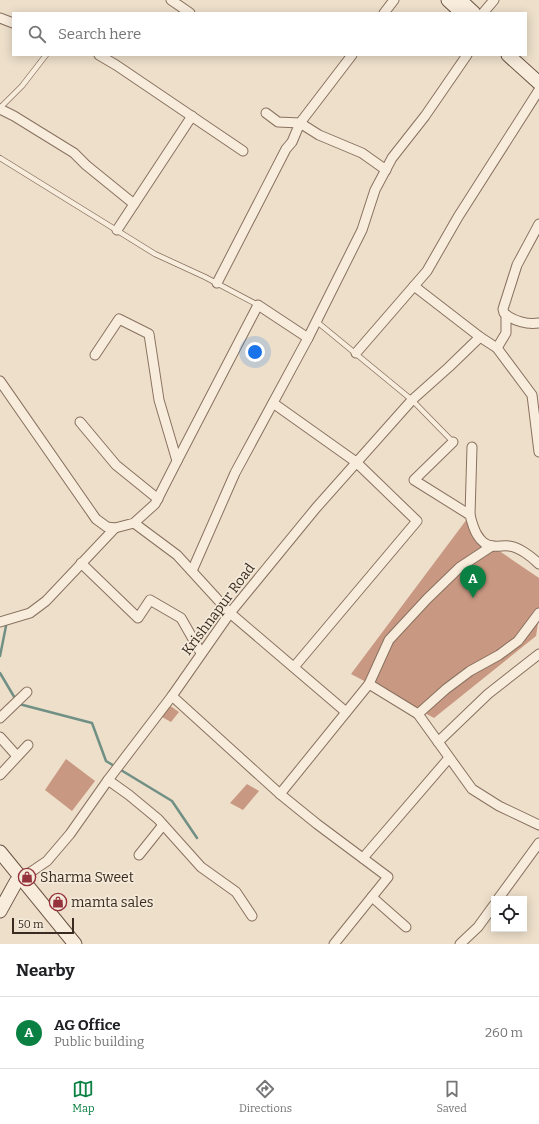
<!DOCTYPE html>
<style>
:root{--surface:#fff;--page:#f2f2f2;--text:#202124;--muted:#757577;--line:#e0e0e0;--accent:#0b8043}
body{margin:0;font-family:Bitter,serif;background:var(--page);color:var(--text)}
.controls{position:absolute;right:12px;bottom:12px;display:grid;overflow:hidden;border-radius:0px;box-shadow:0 2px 10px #0003}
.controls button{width:36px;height:36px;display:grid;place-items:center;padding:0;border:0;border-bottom:1px solid var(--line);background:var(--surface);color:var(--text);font:20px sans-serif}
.scale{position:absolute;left:12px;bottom:10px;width:62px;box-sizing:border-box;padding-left:4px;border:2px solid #3a2b21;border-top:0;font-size:11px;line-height:14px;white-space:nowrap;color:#3a2b21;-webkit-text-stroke:3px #f4ead9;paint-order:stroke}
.you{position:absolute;left:255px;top:352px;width:14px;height:14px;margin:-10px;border:3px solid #fff;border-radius:50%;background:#1a73e8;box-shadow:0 0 0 6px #1a73e833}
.badge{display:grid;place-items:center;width:26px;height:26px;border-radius:50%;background:var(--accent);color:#fff;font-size:13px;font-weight:700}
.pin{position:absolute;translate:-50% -33px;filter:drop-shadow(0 1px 2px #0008)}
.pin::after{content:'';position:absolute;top:21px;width:14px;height:12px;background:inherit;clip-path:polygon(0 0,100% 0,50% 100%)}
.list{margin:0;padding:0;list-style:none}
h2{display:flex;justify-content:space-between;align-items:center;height:52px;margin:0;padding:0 16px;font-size:17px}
h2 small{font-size:13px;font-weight:400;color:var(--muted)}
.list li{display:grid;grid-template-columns:26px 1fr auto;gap:12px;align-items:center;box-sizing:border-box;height:72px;padding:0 16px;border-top:1px solid var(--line)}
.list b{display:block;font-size:15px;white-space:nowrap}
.list p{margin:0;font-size:13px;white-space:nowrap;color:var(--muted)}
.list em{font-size:13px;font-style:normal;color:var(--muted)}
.icon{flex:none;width:22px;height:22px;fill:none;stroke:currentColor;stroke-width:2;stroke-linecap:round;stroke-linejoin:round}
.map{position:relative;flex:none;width:539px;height:944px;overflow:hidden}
.search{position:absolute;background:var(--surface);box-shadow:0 2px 10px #0003;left:12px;right:12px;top:12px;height:44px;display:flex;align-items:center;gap:10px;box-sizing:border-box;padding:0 14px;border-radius:0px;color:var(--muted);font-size:15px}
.sheet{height:124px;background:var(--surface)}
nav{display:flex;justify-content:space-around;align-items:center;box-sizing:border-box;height:56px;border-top:1px solid var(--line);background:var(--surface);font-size:11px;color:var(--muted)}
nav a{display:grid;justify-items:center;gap:2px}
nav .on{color:var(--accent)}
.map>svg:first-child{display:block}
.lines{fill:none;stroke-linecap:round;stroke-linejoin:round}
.stream{stroke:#719085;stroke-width:2.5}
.building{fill:#c99882}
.lane-casing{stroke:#89715f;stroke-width:6}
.street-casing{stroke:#89715f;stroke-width:11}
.secondary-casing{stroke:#6b5242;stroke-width:15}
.lane{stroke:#f8eddd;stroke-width:4.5}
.street{stroke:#f8eddd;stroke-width:9}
.secondary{stroke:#f8eddd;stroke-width:13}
.labels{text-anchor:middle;stroke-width:3.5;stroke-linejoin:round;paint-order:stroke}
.street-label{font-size:14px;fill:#3a2b21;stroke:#f4ead9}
.poi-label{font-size:14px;fill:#3a2b21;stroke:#f4ead9;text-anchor:start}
</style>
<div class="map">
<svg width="539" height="944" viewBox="0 0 539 944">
<rect width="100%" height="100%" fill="#eddfca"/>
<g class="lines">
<g class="stream">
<polyline points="0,656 6,626 5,623"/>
<polyline points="0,673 16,700"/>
<polyline points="19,704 92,723 106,761 172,801 197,838"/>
</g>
</g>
<g class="building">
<polygon points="470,515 492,546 539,578 539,618 536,636 434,718 351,674"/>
<polygon points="169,705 179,712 171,722 162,717"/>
<polygon points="66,759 95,781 72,811 45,790"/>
<polygon points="247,784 259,791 243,810 230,803"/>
</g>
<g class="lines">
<defs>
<g id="lane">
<polyline points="0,108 22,86 46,55"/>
<polyline points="0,158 155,254 205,277 258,305"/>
<polyline points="316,321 412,400 453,442"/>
</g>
<g id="street">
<polyline points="171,0 190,13"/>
<polyline points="384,13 394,0"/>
<polyline points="483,13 494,0"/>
<polyline points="0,18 13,23"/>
<polyline points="99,55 116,65 243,151"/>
<polyline points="0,109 14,116 74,153 86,165 134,204"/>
<polyline points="266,113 278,122 300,123 352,55"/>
<path d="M539,224L517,265L503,309L504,313C513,321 528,325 539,323"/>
<polyline points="117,230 192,116"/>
<polyline points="217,283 286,149 292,142 300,123 319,135 362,153 386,170"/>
<polyline points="414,286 480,337 497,348 532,395 539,452"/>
<polyline points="497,348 506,333 506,315"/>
<polyline points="356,353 427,271 458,217 539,90"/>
<polyline points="0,381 96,519 107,527 115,528 134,523 155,504 177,461 159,400 149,334 119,319 95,355"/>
<polyline points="273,403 356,462 417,521 294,667"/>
<polyline points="80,422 116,465 158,499"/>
<path d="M453,442L414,480L470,515C473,527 478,545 493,546C498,547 504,545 509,546C519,547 532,557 539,564"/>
<polyline points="177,461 258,305 308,338"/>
<polyline points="470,515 472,447"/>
<polyline points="134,523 177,555 230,613 346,712"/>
<polyline points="81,563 138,618 150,600 181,618 201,653"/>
<polyline points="192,571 235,473 308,338 362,230 375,190 392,158 425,116 467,55"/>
<polyline points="0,622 30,613 46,601 115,528"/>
<polyline points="369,684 418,714 472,789 499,806 539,825"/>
<polyline points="172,696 280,794 317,824 388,877 334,944"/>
<polyline points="418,714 446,689 470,671 499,655 518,641 539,613"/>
<polyline points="0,718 27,692"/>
<polyline points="0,737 17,756"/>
<polyline points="438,742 488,694 539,654"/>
<polyline points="0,775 28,745"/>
<polyline points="108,780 129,795 158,819 201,867 236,892 252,916"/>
<polyline points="280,794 369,684 389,640 427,599 460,567 492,546"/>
<polyline points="139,855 163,825"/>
<polyline points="363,858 449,758"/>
<polyline points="22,878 47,861 70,834 108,780 172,696 230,613 316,508 412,400 449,367 480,337"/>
<polyline points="372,897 406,927"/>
<polyline points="498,899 539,843"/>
<polyline points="460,944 478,927 494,905"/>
</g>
<g id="secondary">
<polyline points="448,0 462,13"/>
<polyline points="460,0 474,13"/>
<polyline points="508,55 539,83"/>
<polyline points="0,852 75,944"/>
<polyline points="0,911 16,882 22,878"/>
</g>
</defs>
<use href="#lane" class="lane-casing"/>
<use href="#street" class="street-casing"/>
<use href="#secondary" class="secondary-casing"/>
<use href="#lane" class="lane"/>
<use href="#street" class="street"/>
<use href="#secondary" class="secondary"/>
</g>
<defs>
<symbol id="shop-ring" viewBox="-11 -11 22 22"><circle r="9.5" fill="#f4ead9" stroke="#95323c" stroke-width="1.5"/><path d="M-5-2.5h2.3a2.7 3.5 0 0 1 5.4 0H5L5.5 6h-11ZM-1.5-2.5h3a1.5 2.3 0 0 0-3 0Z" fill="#95323c"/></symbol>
</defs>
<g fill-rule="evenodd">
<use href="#shop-ring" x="17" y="867" width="20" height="20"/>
<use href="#shop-ring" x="48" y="892" width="20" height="20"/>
</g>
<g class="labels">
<g class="street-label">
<text transform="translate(218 609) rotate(-53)" y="5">Krishnapur Road</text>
</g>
<g class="poi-label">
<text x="40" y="882">Sharma Sweet</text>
<text x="71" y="907">mamta sales</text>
</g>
</g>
</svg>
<div class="controls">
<button><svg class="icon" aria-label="locate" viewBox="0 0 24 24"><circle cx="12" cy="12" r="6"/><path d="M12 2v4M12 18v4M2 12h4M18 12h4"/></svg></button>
</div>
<div class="scale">50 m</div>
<div class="you"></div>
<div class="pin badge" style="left:473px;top:598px">A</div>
<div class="search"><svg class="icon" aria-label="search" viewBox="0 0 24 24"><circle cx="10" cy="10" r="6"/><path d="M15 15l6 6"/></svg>Search here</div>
</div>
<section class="sheet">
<h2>Nearby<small></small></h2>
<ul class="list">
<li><span class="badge">A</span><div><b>AG Office</b><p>Public building</p></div><em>260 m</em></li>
</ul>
</section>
<nav>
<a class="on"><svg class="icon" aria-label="map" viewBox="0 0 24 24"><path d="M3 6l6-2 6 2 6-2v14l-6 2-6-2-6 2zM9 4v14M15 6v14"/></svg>Map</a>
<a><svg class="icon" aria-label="directions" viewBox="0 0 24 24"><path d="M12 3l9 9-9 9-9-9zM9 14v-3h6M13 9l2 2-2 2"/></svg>Directions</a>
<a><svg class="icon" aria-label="saved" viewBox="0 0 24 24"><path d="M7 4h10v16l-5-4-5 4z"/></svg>Saved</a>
</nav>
